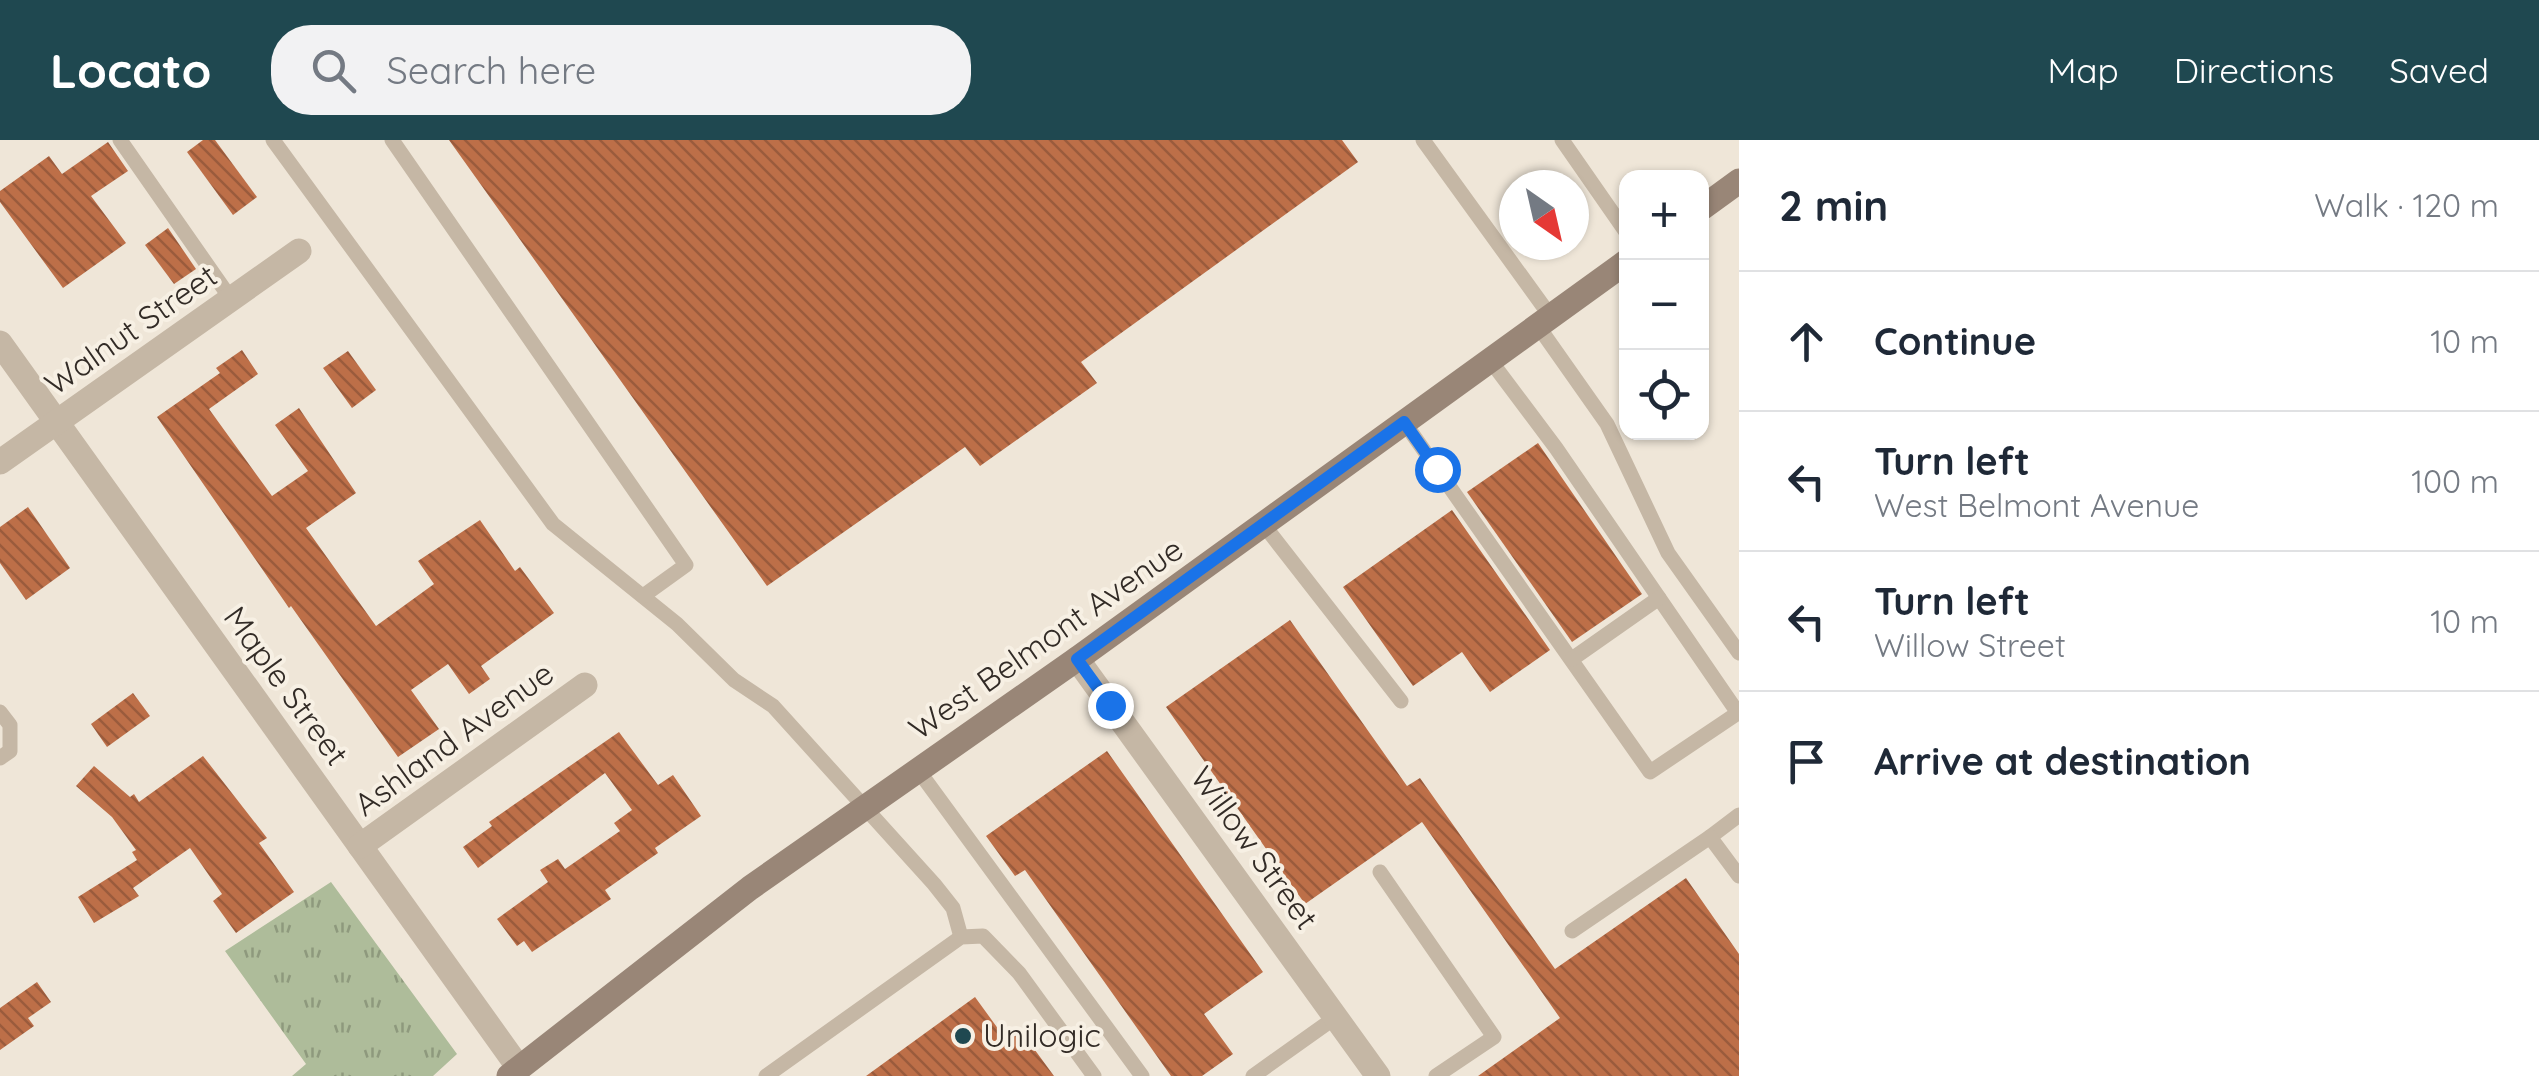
<!DOCTYPE html>
<meta charset="utf-8">
<style>
:root{--surface:#fff;--page:#f2f2f3;--text:#1f2937;--muted:#747a83;--line:#e0e1e3;--accent:#1f4850}
body{margin:0;font-family:Quicksand,sans-serif;background:var(--page);color:var(--text)}
.controls{position:absolute;right:30px;top:30px;display:grid;overflow:hidden;border-radius:20px;box-shadow:0 2px 8px #0004}
.controls button{width:90px;height:90px;display:grid;place-items:center;padding:0;border:0;border-bottom:2px solid var(--line);background:var(--surface);color:var(--text);font:50px sans-serif}
.compass{position:absolute;left:1499px;top:30px;width:90px;height:90px;border-radius:50%;background:var(--surface);box-shadow:0 2px 8px #0004;rotate:146deg}
.stop{position:absolute;width:30px;height:30px;margin:-22px;border:8px solid #1a73e8;border-radius:50%;background:#fff}
.stop.end{background:#1a73e8;border-color:#fff;box-shadow:0 2px 10px #0008}
.list{margin:0;padding:0;list-style:none}
h2{display:flex;justify-content:space-between;align-items:center;height:130px;margin:0;padding:0 40px;font-size:42px}
h2 small{font-size:32px;font-weight:400;color:var(--muted)}
.list li{display:grid;grid-template-columns:65px 1fr auto;gap:30px;align-items:center;box-sizing:border-box;height:140px;padding:0 40px;border-top:2px solid var(--line)}
.list b{display:block;font-size:38px;white-space:nowrap}
.list p{margin:0;font-size:32px;white-space:nowrap;color:var(--muted)}
.list em{font-size:32px;font-style:normal;color:var(--muted)}
.icon{flex:none;width:55px;height:55px;fill:none;stroke:currentColor;stroke-width:2;stroke-linecap:round;stroke-linejoin:round}
.map{position:relative;flex:none;width:1739px;height:936px;overflow:hidden}
header{display:flex;align-items:center;gap:60px;box-sizing:border-box;height:140px;padding:0 50px;background:var(--accent);color:#fff}
header strong{font-size:48px}
nav{display:flex;gap:55px;margin-inline-start:auto;font-size:35px}
.search{width:700px;height:90px;background:var(--page);display:flex;align-items:center;gap:25px;box-sizing:border-box;padding:0 35px;border-radius:40px;color:var(--muted);font-size:38px}
main{display:flex}
aside{flex:1;background:var(--surface)}
.map>svg:first-child{display:block}
.grass{fill:url(#grass-tufts)}
.building{fill:url(#building-back-hatch)}
.lines{fill:none;stroke-linecap:round;stroke-linejoin:round}
.service{stroke:#c5b7a5;stroke-width:15}
.minor{stroke:#c5b7a5;stroke-width:25}
.secondary{stroke:#998677;stroke-width:25}
.route{stroke:#1a73e8;stroke-width:12}
.poi-dot{fill:#1f4850;stroke:#f7f0e4;stroke-width:4}
.labels{text-anchor:middle;stroke-width:8;stroke-linejoin:round;paint-order:stroke}
.street-label{font-size:32px;fill:#322b26;stroke:#f7f0e4}
.poi-label{font-size:32px;fill:#322b26;stroke:#f7f0e4;text-anchor:start}
</style>
<header>
<strong>Locato</strong>
<div class="search"><svg class="icon" aria-label="search" viewBox="0 0 24 24"><circle cx="10" cy="10" r="6"/><path d="M15 15l6 6"/></svg>Search here</div>
<nav><a>Map</a><a>Directions</a><a>Saved</a></nav>
</header>
<main>
<div class="map">
<svg width="1739" height="936" viewBox="0 0 1739 936">
<defs>
<pattern id="grass-tufts" width="24" height="20" patternUnits="userSpaceOnUse" patternTransform="scale(2.5)"><rect width="24" height="20" fill="#aebc9a"/><path d="M3 7l-1-3M5 7V3M7 7l1-3M15 17l-1-3M17 17v-4M19 17l1-3" fill="none" stroke="#8e997d"/></pattern>
<pattern id="building-back-hatch" width="6" height="6" patternUnits="userSpaceOnUse" patternTransform="scale(2.5)"><rect width="6" height="6" fill="#bd6f48"/><path d="M-1 5l2 2M0 0l6 6M5-1l2 2" fill="none" stroke="#9a5b3c"/></pattern>
</defs>
<rect width="100%" height="100%" fill="#efe6d8"/>
<polygon class="grass" points="331,742 457,914 433,936 292,936 306,924 225,811"/>
<g class="building">
<polygon points="203,0 215,0 257,57 233,75 187,12"/>
<polygon points="449,0 1342,0 1358,22 1081,222 1097,243 980,326 965,307 767,446"/>
<polygon points="108,2 128,31 91,56 126,103 63,148 0,62 0,51 49,16 62,34"/>
<polygon points="168,88 196,129 174,144 145,105"/>
<polygon points="242,210 258,234 209,269 272,356 308,331 275,285 299,268 356,353 306,388 376,486 434,444 418,421 480,380 515,431 520,427 554,473 481,526 490,539 469,554 448,524 411,550 439,589 398,617 291,466 289,468 157,277 220,233 216,228"/>
<polygon points="348,211 376,250 352,268 323,228"/>
<polygon points="1538,303 1642,454 1572,502 1467,352"/>
<polygon points="28,367 70,428 26,460 0,423 0,387"/>
<polygon points="1452,370 1550,510 1490,552 1462,512 1413,546 1343,447"/>
<polygon points="1290,480 1407,646 1420,638 1555,829 1686,738 1739,814 1739,936 1478,936 1560,878 1422,682 1305,764 1166,567"/>
<polygon points="133,553 150,576 107,607 91,584"/>
<polygon points="619,592 658,645 673,635 701,676 655,708 658,713 605,750 611,759 532,812 524,801 517,806 497,779 548,742 540,730 558,719 565,729 620,691 614,683 632,670 605,633 478,728 463,707 492,686 489,682"/>
<polygon points="1107,611 1263,832 1204,874 1233,914 1202,936 1171,936 1025,730 1015,736 986,696"/>
<polygon points="203,616 267,698 259,703 294,752 236,793 213,761 222,754 190,708 133,748 139,756 94,783 78,757 137,720 132,712 136,710 112,677 76,646 94,626 130,657 134,654 139,662"/>
<polygon points="37,842 51,862 28,878 34,886 0,910 0,868"/>
<polygon points="975,857 1007,901 1021,891 1054,936 866,936"/>
</g>
<g class="lines">
<g class="service">
<polyline points="120,0 231,159"/>
<polyline points="273,0 553,384 677,484 734,540 773,566 934,744 953,768 961,797"/>
<polyline points="392,0 686,425 643,456"/>
<polyline points="1423,0 1551,177"/>
<polyline points="1562,0 1626,92"/>
<polyline points="1538,186 1607,284 1668,413 1739,513"/>
<polyline points="1404,282 1650,632 1738,573 1556,308 1490,220"/>
<polyline points="1263,384 1401,561"/>
<polyline points="1572,519 1659,458"/>
<polyline points="0,572 10,585 10,611 0,618"/>
<polyline points="918,630 1142,936"/>
<polyline points="1710,697 1739,675"/>
<polyline points="1380,732 1494,897 1436,936"/>
<polyline points="1572,791 1710,697 1739,736"/>
<polyline points="766,936 961,797 983,796 1019,833 1094,936"/>
<polyline points="1253,936 1336,877"/>
</g>
<g class="minor">
<polyline points="0,203 519,928"/>
<polyline points="0,322 299,111"/>
<polyline points="1077,519 1378,936"/>
<polyline points="360,706 585,545"/>
</g>
<g class="secondary">
<polyline points="1702,68 1739,41"/>
<polyline points="509,936 750,748 1077,519 1626,122"/>
</g>
</g>
<g class="lines">
<polyline class="route" points="1110,565 1077,519 1404,282 1437,329"/>
</g>
<circle class="poi-dot" cx="963" cy="896" r="10"/>
<g class="labels">
<g class="street-label">
<text transform="translate(131 190) rotate(-35)" y="11">Walnut Street</text>
<text transform="translate(1046 499) rotate(-35)" y="11">West Belmont Avenue</text>
<text transform="translate(286 546) rotate(54)" y="11">Maple Street</text>
<text transform="translate(454 599) rotate(-36)" y="11">Ashland Avenue</text>
<text transform="translate(1254 708) rotate(54)" y="11">Willow Street</text>
</g>
<g class="poi-label">
<text x="983" y="907">Unilogic</text>
</g>
</g>
</svg>
<div class="controls">
<button>+</button>
<button>−</button>
<button><svg class="icon" aria-label="locate" viewBox="0 0 24 24"><circle cx="12" cy="12" r="6"/><path d="M12 2v4M12 18v4M2 12h4M18 12h4"/></svg></button>
</div>
<svg class="compass" viewBox="-18 -18 36 36"><path d="M0-13l5 13h-10z" fill="#e53935"/><path d="M0 13l5-13h-10z" fill="#747a83"/></svg>
<div class="stop" style="left:1437px;top:329px"></div>
<div class="stop end" style="left:1110px;top:565px"></div>
</div>
<aside>
<h2>2 min<small>Walk · 120 m</small></h2>
<ul class="list">
<li><svg class="icon" aria-label="ahead" viewBox="0 0 24 24"><path d="M12 20V5M6 11l6-6 6 6"/></svg><div><b>Continue</b></div><em>10 m</em></li>
<li><svg class="icon" aria-label="left" viewBox="0 0 24 24"><path d="M17 20v-9H6M10 6l-5 5 5 5"/></svg><div><b>Turn left</b><p>West Belmont Avenue</p></div><em>100 m</em></li>
<li><svg class="icon" aria-label="left" viewBox="0 0 24 24"><path d="M17 20v-9H6M10 6l-5 5 5 5"/></svg><div><b>Turn left</b><p>Willow Street</p></div><em>10 m</em></li>
<li><svg class="icon" aria-label="arrive" viewBox="0 0 24 24"><path d="M6 21V4h12l-3 4 3 4H6"/></svg><div><b>Arrive at destination</b></div></li>
</ul>
</aside>
</main>
